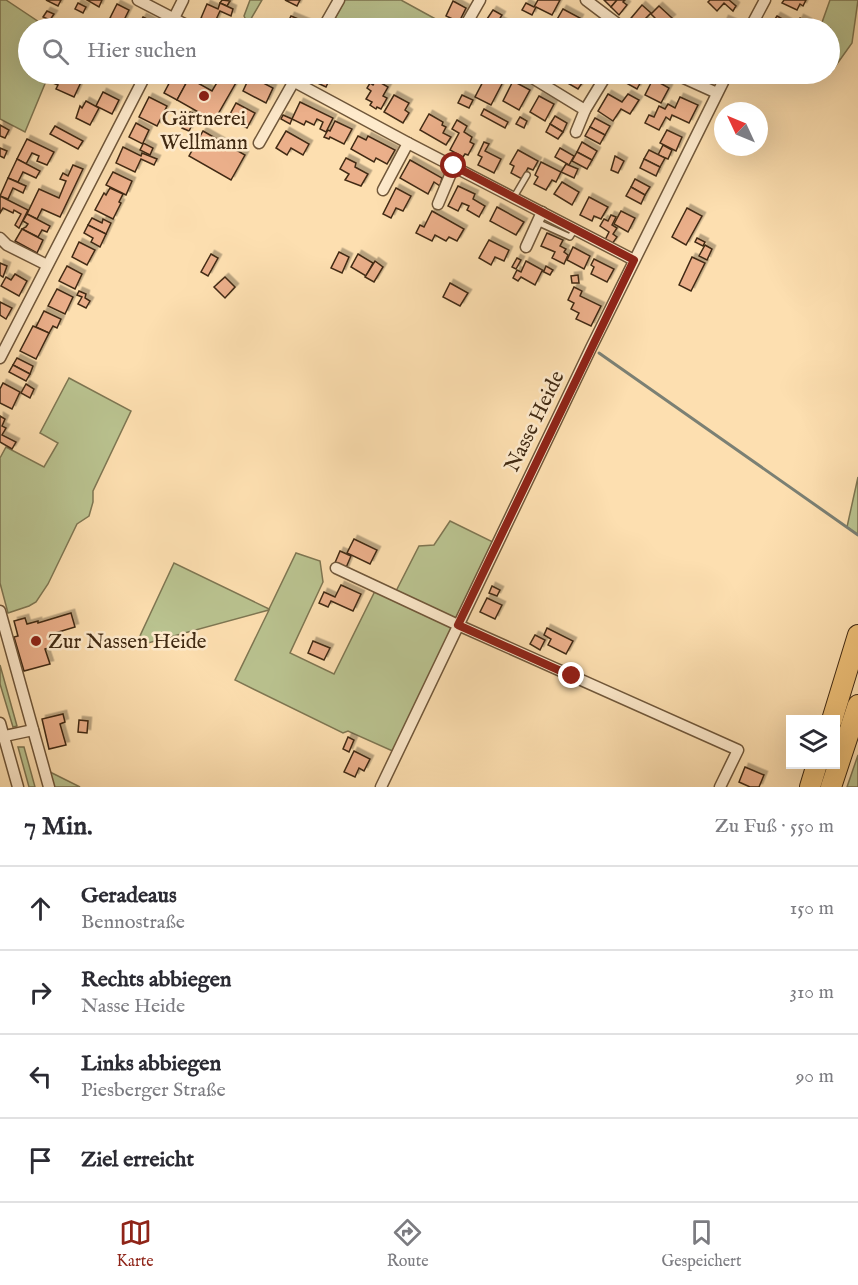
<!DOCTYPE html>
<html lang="de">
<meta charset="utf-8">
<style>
:root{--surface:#fff;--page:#f2f2f3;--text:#2b2b33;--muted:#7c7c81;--line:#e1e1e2;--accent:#8f2418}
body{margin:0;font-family:"IM FELL English",serif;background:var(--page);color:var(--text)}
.controls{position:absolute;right:18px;bottom:18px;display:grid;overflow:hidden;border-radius:0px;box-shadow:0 6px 24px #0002}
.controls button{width:54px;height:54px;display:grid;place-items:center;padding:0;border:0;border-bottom:2px solid var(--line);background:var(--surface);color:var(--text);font:30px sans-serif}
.compass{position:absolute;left:714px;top:102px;width:54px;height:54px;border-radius:50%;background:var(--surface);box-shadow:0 6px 24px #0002;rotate:314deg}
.stop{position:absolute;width:18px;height:18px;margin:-14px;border:4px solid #8f2418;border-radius:50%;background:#fff}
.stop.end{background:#8f2418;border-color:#fff;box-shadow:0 2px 6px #0008}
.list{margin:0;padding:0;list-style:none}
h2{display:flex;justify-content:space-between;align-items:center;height:78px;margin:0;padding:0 24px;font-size:26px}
h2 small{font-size:20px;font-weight:400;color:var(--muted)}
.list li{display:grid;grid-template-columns:39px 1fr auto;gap:18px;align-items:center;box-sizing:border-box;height:84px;padding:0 24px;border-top:2px solid var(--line)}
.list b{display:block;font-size:22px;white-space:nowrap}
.list p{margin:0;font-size:20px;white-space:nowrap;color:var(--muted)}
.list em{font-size:20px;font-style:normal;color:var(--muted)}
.icon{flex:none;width:33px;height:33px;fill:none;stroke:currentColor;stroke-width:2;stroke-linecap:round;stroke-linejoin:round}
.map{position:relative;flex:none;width:858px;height:787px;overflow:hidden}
.search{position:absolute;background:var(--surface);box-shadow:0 6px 24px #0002;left:18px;right:18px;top:18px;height:66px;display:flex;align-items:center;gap:15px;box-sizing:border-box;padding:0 21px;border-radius:33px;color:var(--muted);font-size:22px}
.sheet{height:414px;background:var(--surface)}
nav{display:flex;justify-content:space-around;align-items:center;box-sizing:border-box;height:84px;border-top:2px solid var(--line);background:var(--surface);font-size:16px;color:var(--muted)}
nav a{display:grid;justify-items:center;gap:3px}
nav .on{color:var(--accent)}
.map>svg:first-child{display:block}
.green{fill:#bac390;stroke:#7e7652;stroke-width:1.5}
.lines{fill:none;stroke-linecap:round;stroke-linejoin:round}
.stream{stroke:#7b8074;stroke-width:3}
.building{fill:#ebaf8a;stroke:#412a13;stroke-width:1.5;filter:url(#shadow)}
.lane-casing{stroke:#70573a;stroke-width:8}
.street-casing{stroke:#70573a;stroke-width:13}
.highway-casing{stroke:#412a13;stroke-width:22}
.lane{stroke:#feeacc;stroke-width:5}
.street{stroke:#feeacc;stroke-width:10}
.highway{stroke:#eec078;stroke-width:20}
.route{stroke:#8f2418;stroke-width:8}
.poi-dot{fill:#8f2418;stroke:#feeacc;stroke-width:2}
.labels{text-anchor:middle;stroke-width:5;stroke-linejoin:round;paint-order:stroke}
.poi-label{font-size:21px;fill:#412a13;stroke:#feeacc}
.street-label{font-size:21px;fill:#412a13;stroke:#feeacc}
</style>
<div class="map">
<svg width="858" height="787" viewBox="0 0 858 787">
<defs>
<filter id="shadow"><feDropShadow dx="3.5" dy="-3.5" stdDeviation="0" flood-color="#0004"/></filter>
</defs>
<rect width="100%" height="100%" fill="#fddfb0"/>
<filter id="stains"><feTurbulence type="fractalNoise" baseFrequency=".00333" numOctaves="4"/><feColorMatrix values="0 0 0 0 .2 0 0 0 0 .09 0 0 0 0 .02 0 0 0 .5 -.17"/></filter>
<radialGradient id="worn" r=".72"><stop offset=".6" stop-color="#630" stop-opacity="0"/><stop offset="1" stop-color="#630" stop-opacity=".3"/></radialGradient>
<g class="green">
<polygon points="0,0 6,0 48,28 28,28 28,74 49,74 25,132 0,119"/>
<polygon points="250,0 262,0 248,24 244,16"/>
<polygon points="345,0 401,0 452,28 336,28 331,26"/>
<polygon points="830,0 858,0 852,43 832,71 830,70 830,28 820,28"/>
<polygon points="69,378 131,411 93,491 93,502 89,516 77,524 48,584 36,602 29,606 8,613 0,583 0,458 6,447 44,467 58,443 40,433"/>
<polygon points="858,477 858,535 847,527"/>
<polygon points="450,521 497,544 397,753 348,731 343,733 235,680 269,610 148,643 139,638 174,563 269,609 296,553 320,561 323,582 290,653 334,674 377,587 394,595 419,546 434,545"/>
<polygon points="0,665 17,726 13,727 0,684"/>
<polygon points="18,747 24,747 35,787 29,787"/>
<polygon points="858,755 858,787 847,787"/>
<polygon points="50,772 80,787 54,787"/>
</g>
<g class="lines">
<polyline class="stream" points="599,353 858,535"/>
</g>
<g class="building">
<polygon points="46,0 61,0 58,6"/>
<polygon points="87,0 102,0 99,7"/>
<polygon points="222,0 230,1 227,6 220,3"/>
<polygon points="285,0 300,0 297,6"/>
<polygon points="538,0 560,0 552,15 536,7 532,15 522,10 526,3 534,7"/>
<polygon points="604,0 617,0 611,7"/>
<polygon points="617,0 625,0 623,2 627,5 619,15 611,7"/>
<polygon points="710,0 729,0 736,6 733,11 724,3 717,11 708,2"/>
<polygon points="784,0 806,0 803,6 800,4 797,10 782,3"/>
<polygon points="453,1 466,8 459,22 446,16"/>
<polygon points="78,3 86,7 83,13 75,9"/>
<polygon points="220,3 233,9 231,16 220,11 214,24 201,18 207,4 218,9"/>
<polygon points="117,4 129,10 122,24 110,18"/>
<polygon points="642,5 651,13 644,20 647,23 642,28 633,28 627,23"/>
<polygon points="659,6 672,18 663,26 651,14"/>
<polygon points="563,9 580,18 574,28 565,28 555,23"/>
<polygon points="493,10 502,15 499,20 511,26 510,28 488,28 490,25 485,22"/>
<polygon points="47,11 54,14 50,20 43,17"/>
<polygon points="291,16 308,23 306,28 285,28"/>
<polygon points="777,16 788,22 786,26 790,28 769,28"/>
<polygon points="143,17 159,25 157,28 137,28"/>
<polygon points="800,18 808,22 805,28 796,26"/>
<polygon points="725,19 739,25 737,28 713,28 715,24 721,27"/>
<polygon points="57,74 68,74 82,80 74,97 56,89 58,85 53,83"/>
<polygon points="174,74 205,74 199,84 189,78 177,100 164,93"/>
<polygon points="222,74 241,74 214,121 177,100 189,78 212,91"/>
<polygon points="311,74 332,74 326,87 309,79"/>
<polygon points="346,74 368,74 363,82 355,77 354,80 345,75"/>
<polygon points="447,74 457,74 452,83 444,78"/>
<polygon points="487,74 504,80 491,105 475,97"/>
<polygon points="568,74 580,74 586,77 578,89 564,81"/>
<polygon points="617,74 645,74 637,89 619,79 621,75"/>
<polygon points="691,74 714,74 711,80 699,74 697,77"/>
<polygon points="250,76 273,88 266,103 243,91"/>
<polygon points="653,79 669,88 661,103 645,95"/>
<polygon points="376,80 388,87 383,96 387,98 381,109 377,107 376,109 370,105 372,102 366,99 371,91 367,88 370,83 373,85"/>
<polygon points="513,81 530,90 519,110 503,101"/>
<polygon points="103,92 119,100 112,114 96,106"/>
<polygon points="608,94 622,102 628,94 639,100 630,114 621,109 613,121 598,111"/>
<polygon points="394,95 409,103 405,110 409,113 403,123 384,112"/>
<polygon points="462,95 473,100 469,108 458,103"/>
<polygon points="539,96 554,104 545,121 530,112"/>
<polygon points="149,97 167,106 157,126 139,117"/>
<polygon points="680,97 698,105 689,123 672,115 670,120 666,117 659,130 645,123 649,115 654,117 659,106 665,109 668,104 675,108"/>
<polygon points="86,101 99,108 90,125 76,118 80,106 82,108"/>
<polygon points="300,102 333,118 326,132 320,129 323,122 317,119 314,125 306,121 304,125 292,119"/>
<polygon points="236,103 255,113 247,128 228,118"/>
<polygon points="484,109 508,122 505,128 481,115"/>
<polygon points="190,112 197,115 189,131 182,128"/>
<polygon points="429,114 443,122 442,125 446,127 443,133 451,137 446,145 420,130"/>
<polygon points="283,115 292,119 290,124 281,119"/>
<polygon points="555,116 567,123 563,132 550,124"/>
<polygon points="520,117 527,121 524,128 516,124"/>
<polygon points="595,118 610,126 605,135 590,127"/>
<polygon points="457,120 467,126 464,132 472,137 470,142 474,144 468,155 465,154 463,157 450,150 459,133 452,129"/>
<polygon points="335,121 352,129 344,144 330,137 329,139 324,137 328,130 330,131"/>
<polygon points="136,123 149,130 143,143 153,148 150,155 140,150 143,144 129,137"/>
<polygon points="550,124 563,132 558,139 546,132"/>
<polygon points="0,125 9,130 5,138 0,136"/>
<polygon points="55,126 83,141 78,149 50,134"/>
<polygon points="590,127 605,135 600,144 585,136"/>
<polygon points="667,130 682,137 676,151 660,143"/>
<polygon points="203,131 245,155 231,180 189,156"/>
<polygon points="286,131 309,144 303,155 291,148 287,155 276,148"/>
<polygon points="358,136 366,140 368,136 395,150 387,164 376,158 374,162 351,149"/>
<polygon points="27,139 54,152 47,165 37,161 39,156 32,153 26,164 17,159"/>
<polygon points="484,142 489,144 485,151 501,159 494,173 478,165 482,157 478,155"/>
<polygon points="582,142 597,151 592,160 577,152"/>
<polygon points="663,145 672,150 668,159 658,155"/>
<polygon points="123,147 141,156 142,153 157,159 154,165 141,159 135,172 116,163"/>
<polygon points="0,148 7,151 4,158 0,156"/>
<polygon points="560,148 574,156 569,165 555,157"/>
<polygon points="518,150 538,161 533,170 528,168 522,179 511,173 514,166 510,164"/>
<polygon points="649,150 665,158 660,167 644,159"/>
<polygon points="577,152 592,160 587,169 572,161"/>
<polygon points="615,156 624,161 618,173 611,170"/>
<polygon points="346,158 356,163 355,167 368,174 361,186 345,180 349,174 340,169"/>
<polygon points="17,159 40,171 36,178 23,172 18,182 8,178"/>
<polygon points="644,159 660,167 656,176 640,168"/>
<polygon points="410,160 442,178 440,186 434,182 428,194 400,178"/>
<polygon points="541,162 561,172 556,182 552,180 546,190 534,184 538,177 535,175"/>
<polygon points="566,164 578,169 574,178 561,172"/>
<polygon points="73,165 83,169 60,217 42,209 37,219 27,214 39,189 59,198 66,181 60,179 63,173 68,176"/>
<polygon points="113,172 132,181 126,195 106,185"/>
<polygon points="8,178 26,186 23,193 13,188 8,199 0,196"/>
<polygon points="635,179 650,187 645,195 631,187"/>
<polygon points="562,182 579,192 572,205 554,194"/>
<polygon points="458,186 475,194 473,199 485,206 479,217 467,210 469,206 462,203 458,211 448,206"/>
<polygon points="631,187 645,195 641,204 626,196"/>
<polygon points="110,188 123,194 119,202 121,203 113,219 95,210 104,193 106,195"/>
<polygon points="396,188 411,196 403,211 396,208 391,218 383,214"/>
<polygon points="0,196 28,210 19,228 15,225 21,214 14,210 13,213 3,208 0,213"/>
<polygon points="589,197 608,207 601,219 594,216 592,221 580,215"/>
<polygon points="497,207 524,222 516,235 490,221"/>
<polygon points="687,208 702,216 686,245 672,237"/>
<polygon points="432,211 464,229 457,241 449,237 446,241 435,235 432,241 416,233 420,225 424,227"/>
<polygon points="621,211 635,218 628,232 614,224"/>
<polygon points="27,214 50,226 47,232 42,230 38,237 22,229 26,227 28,224 23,221"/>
<polygon points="611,215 616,217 612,225 617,228 613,234 617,237 612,244 605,240 609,232 600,226 604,219 608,221"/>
<polygon points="92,218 102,223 103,219 111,223 106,234 88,225"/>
<polygon points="88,225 106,234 100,247 91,242 93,238 84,233"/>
<polygon points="22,229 43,240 37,253 15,241"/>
<polygon points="547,233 563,240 560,246 566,249 564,252 568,255 564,264 552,258 555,252 541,246"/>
<polygon points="697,238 705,242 703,246 695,242"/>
<polygon points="489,240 509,250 504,261 495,257 491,265 479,258"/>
<polygon points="79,242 95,250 87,265 72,257"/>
<polygon points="705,245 712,249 707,260 699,256"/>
<polygon points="573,247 590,256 584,269 567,260"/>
<polygon points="339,252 349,257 342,273 331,268"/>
<polygon points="211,254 218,258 208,276 201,272"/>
<polygon points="358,254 373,263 366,276 351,267"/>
<polygon points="692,257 705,263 691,291 679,285"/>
<polygon points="517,258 521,260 516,269 512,267"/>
<polygon points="594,259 614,269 607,282 591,274 594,267 591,265"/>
<polygon points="375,261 383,267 374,282 365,277"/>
<polygon points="526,261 544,271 546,266 553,270 550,275 542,271 535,285 521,277 518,281 513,278 517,270 521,272"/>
<polygon points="0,263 7,266 3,277 0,275"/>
<polygon points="67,266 82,274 75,289 59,281"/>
<polygon points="15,274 27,281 19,296 1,286 6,277 11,280"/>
<polygon points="578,275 579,283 572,283 571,276"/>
<polygon points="225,277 235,287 225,298 214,287"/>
<polygon points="450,283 468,293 460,306 443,297"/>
<polygon points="574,287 582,291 580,296 601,306 591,326 576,319 579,313 571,309 574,303 568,300"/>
<polygon points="57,289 73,297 65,314 48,306"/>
<polygon points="79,291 86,294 85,298 90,301 86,308 78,304 82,297 77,295"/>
<polygon points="0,302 12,308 6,319 0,315"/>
<polygon points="44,311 61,319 57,328 53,326 49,333 36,327"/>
<polygon points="33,326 49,333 36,359 20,351"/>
<polygon points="17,358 33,366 30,374 13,365"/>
<polygon points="13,365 30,374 26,381 9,372"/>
<polygon points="3,383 20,392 12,409 0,403 0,389"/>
<polygon points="26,384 34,389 30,398 21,393"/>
<polygon points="0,416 5,419 2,426 6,428 2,435 16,442 12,449 0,442"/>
<polygon points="354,539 377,550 370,564 347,553"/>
<polygon points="340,551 351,556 345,570 334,565"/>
<polygon points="341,585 361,594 353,611 331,601 328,607 319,603 324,592 335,597"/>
<polygon points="492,586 500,590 497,596 489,593"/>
<polygon points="487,598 502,605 495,619 480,612"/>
<polygon points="71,613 75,627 55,633 58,645 45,649 50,664 24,671 14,637 18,636 14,621 25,618 27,624 38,621 38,623"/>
<polygon points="547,628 573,641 566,654 548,645 551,639 544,635"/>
<polygon points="535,635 545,640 540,650 530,644"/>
<polygon points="313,641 330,648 324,660 308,653"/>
<polygon points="63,714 65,722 60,724 66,745 49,749 42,719"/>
<polygon points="79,720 88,721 87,733 78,732"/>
<polygon points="348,737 354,740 349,752 343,749"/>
<polygon points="354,751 370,759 364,771 359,768 355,777 344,772"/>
<polygon points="745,767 764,775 759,787 750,787 739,782"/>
</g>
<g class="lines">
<defs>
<g id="lane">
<polyline points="514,197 527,175"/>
<polyline points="537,222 570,237 575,229"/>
</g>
<g id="street">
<polyline points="138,0 192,28"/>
<polyline points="586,0 623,28"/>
<polyline points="169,28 183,0"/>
<polyline points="323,28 339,0"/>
<polyline points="464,28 480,0"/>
<polyline points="750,28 765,0"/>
<polyline points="280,74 408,143 634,260"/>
<polyline points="526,74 585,110"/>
<polyline points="675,74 717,93"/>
<polyline points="576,132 585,110 607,74"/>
<polyline points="259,143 298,74"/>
<polyline points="383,190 408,143"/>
<polyline points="438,204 454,166"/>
<polyline points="0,238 7,245 47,265"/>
<polyline points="526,247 542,212"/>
<polyline points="0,358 146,74"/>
<polyline points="336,568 458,625 738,750 720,787"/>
<polyline points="0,611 49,787"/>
<polyline points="0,723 18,787"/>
<polyline points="0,737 33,730"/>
<polyline points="381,787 591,348 727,74"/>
</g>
<g id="highway">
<polyline points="832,720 858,635"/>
<polyline points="810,787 817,764"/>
<polyline points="831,787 858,705"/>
</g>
</defs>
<use href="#lane" class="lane-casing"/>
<use href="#street" class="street-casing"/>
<use href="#highway" class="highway-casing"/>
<use href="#lane" class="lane"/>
<use href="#street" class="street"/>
<use href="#highway" class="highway"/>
</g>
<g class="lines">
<polyline class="route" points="454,166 634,260 458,625 572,676"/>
</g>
<g class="poi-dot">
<circle cx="204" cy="96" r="6"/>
<circle cx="36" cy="641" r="6"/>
</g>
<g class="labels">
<g class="poi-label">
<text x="204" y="125">Gärtnerei<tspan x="204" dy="24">Wellmann</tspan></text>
<text x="48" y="648" text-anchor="start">Zur Nassen Heide</text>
</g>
<g class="street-label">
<text transform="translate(534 421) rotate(-64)" y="7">Nasse Heide</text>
</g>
</g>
<rect width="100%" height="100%" filter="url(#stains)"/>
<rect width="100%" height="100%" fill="url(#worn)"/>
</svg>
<div class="controls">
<button><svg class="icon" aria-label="layers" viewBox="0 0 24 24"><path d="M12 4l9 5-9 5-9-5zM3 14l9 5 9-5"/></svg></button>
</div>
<svg class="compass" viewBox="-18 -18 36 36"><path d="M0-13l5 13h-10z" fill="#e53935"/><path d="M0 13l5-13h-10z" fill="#7c7c81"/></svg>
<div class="stop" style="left:454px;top:166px"></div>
<div class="stop end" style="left:572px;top:676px"></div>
<div class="search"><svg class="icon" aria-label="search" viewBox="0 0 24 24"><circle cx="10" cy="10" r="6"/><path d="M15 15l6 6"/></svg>Hier suchen</div>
</div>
<section class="sheet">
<h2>7 Min.<small>Zu Fuß · 550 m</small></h2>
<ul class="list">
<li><svg class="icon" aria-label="ahead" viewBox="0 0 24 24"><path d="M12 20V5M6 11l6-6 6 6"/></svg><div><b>Geradeaus</b><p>Bennostraße</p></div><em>150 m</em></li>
<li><svg class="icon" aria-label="right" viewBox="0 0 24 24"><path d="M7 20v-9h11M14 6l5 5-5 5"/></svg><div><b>Rechts abbiegen</b><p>Nasse Heide</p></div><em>310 m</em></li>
<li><svg class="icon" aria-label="left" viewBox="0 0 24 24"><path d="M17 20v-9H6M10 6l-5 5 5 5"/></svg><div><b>Links abbiegen</b><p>Piesberger Straße</p></div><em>90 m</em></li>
<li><svg class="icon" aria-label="arrive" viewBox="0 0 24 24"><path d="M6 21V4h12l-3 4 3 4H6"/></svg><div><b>Ziel erreicht</b></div></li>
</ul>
</section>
<nav>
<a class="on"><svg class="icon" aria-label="map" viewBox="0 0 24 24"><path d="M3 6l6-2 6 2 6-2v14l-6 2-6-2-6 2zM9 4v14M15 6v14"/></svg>Karte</a>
<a><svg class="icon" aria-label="directions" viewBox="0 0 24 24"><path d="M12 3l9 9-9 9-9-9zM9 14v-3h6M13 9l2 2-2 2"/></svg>Route</a>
<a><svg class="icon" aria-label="saved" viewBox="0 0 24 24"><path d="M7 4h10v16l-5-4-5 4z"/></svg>Gespeichert</a>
</nav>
